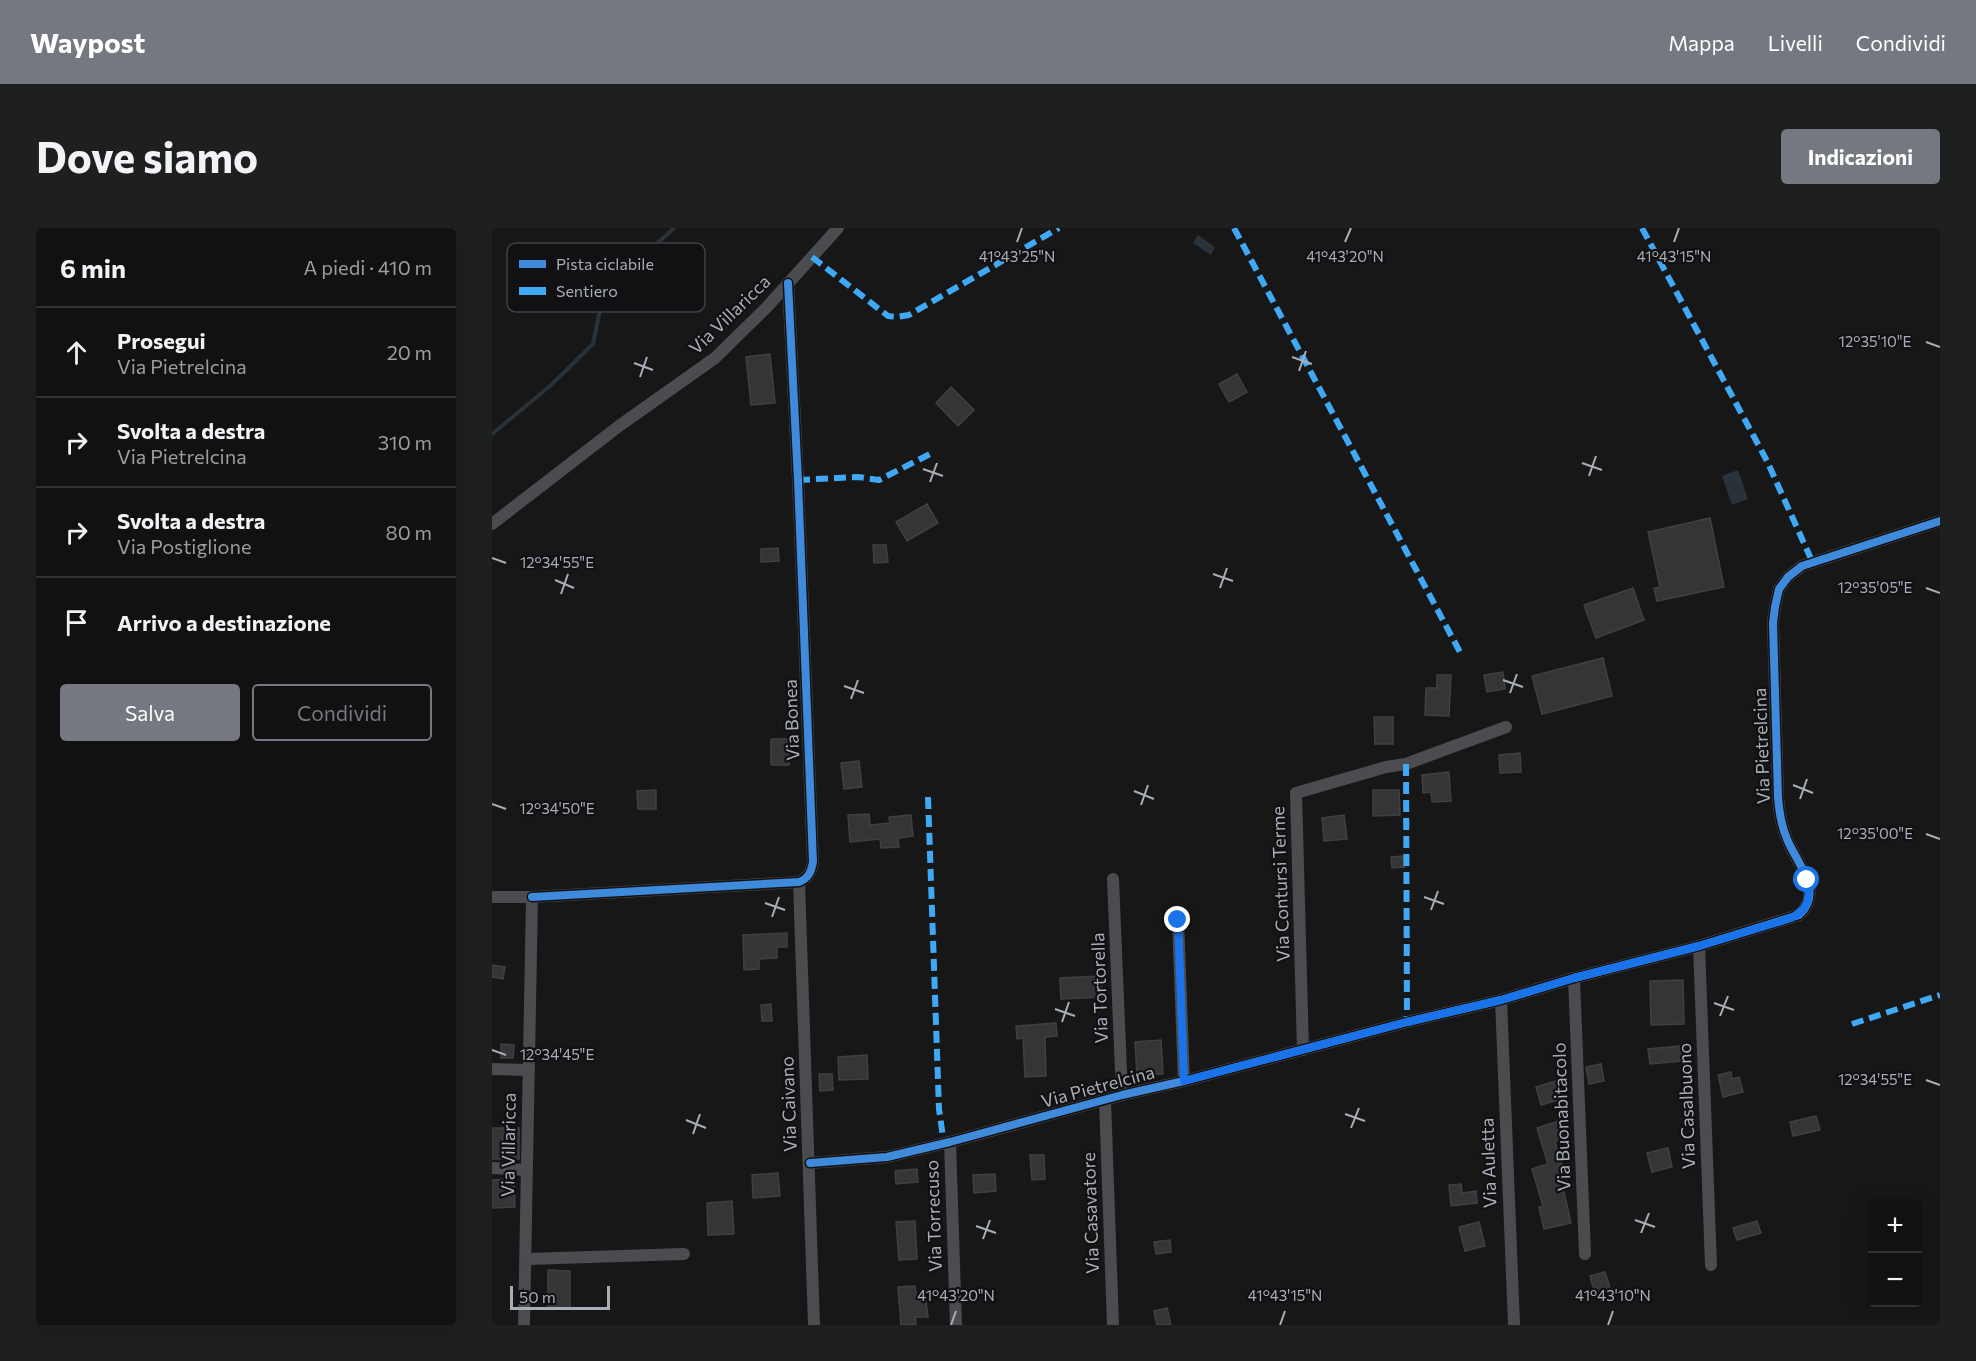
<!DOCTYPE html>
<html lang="it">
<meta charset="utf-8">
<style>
:root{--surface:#111;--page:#1e1f1f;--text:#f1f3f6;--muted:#9c9d9f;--line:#303131;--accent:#757880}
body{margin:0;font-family:Commissioner,sans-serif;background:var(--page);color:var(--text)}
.controls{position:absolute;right:18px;bottom:18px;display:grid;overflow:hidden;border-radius:6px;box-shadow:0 6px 24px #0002}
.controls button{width:54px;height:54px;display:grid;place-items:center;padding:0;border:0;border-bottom:2px solid var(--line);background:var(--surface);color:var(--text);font:30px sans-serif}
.scale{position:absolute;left:18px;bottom:15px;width:100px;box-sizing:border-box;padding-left:6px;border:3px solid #a8adb8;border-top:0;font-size:16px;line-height:21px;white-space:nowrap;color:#a8adb8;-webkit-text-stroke:4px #111113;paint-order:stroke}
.stop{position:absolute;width:18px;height:18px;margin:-14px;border:4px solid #1a73e8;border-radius:50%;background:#fff}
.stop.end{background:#1a73e8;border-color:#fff;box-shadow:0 2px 6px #0008}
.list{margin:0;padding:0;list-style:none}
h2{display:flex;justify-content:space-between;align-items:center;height:78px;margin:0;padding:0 24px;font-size:26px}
h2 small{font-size:20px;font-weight:400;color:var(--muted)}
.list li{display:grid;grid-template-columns:39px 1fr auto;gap:18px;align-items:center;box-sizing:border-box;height:90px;padding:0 24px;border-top:2px solid var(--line)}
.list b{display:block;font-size:22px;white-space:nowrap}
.list p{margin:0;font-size:20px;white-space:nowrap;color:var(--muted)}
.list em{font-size:20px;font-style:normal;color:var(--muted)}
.actions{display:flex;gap:12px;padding:18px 24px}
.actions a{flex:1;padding:14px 0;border:2px solid var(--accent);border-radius:6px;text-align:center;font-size:21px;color:var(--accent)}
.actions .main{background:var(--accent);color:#fff}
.icon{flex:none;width:33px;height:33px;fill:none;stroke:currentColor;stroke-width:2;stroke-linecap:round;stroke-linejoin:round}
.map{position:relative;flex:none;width:1448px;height:1097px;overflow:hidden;border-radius:6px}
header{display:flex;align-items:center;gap:36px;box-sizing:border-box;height:84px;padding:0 30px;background:var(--accent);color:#fff}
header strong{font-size:28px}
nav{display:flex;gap:33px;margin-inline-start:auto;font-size:21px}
.intro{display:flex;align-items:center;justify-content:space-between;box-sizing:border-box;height:144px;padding:0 36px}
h1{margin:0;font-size:42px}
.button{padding:15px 27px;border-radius:6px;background:var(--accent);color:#fff;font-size:21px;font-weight:700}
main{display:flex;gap:36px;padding:0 36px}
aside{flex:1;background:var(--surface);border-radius:6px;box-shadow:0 6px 24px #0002}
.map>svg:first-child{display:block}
.water{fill:#2a3239}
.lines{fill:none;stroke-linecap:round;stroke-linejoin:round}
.stream{stroke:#2a3239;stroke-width:4}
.building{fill:#353536;stroke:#3f4043;stroke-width:1.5}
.street{stroke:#4b4c50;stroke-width:12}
.quiet{stroke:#3fa9f5;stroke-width:6;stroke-dasharray:12 6;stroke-linecap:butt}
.cycleway-casing{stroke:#111113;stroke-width:11}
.cycleway{stroke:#408adc;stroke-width:8}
.route{stroke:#1a73e8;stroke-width:8}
.ticks{fill:none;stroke:#a8adb8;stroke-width:2}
.labels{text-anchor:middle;stroke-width:4.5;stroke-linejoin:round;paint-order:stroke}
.street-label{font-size:18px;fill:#a8adb8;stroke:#111113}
.key{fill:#111113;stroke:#3e4045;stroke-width:1.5}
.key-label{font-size:16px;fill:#a8adb8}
.ticks-label{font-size:15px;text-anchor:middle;fill:#a8adb8;stroke:#111113;stroke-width:4.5;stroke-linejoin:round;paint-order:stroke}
</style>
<header>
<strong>Waypost</strong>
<nav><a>Mappa</a><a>Livelli</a><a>Condividi</a></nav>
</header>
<div class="intro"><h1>Dove siamo</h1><a class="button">Indicazioni</a></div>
<main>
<aside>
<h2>6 min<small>A piedi · 410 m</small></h2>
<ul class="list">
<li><svg class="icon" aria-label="ahead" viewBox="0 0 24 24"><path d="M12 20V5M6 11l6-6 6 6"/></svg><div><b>Prosegui</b><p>Via Pietrelcina</p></div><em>20 m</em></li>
<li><svg class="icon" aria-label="right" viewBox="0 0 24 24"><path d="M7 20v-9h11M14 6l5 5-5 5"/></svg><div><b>Svolta a destra</b><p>Via Pietrelcina</p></div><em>310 m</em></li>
<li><svg class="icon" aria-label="right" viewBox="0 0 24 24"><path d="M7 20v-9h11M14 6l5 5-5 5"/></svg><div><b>Svolta a destra</b><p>Via Postiglione</p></div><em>80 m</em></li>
<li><svg class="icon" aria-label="arrive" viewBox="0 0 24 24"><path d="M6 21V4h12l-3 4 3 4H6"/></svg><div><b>Arrivo a destinazione</b></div></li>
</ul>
<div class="actions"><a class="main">Salva</a><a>Condividi</a></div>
</aside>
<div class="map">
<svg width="1448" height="1097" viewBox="0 0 1448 1097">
<rect width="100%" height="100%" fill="#171717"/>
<g class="water">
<polygon points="706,7 723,19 719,27 701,15"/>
<polygon points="1246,242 1256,271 1240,277 1230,248"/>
</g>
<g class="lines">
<polyline class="stream" points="0,206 58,158 101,116 109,77 124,53 182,0"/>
</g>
<g class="building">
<polygon points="278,126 283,175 259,177 254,129"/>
<polygon points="745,146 755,164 737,174 727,156"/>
<polygon points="459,159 482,182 466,198 444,175"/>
<polygon points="435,276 446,295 415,313 404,294"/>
<polygon points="1218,290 1232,359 1165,373 1162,360 1168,359 1156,304"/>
<polygon points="381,317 394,317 396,334 382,335"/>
<polygon points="286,320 287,333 269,334 269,321"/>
<polygon points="1141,360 1152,392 1104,410 1092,377"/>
<polygon points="1111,430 1120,468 1050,486 1040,448"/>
<polygon points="1011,444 1013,461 995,464 992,447"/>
<polygon points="945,447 959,447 957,488 933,487 934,460 945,460"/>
<polygon points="882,489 901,489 901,516 883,516"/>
<rect x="279" y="511" width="18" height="26"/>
<polygon points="1028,525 1029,544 1008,545 1007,527"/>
<polygon points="367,533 370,559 352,561 349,535"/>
<polygon points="957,544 959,573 940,574 939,564 931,565 930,547"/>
<polygon points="164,562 164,581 146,581 145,563"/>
<polygon points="881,562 907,562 908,587 881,588"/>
<polygon points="377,586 378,597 398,595 397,589 419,587 421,608 406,610 407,619 389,620 388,611 358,614 356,587"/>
<polygon points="852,587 855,611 832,613 830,590"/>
<polygon points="912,628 913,639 900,640 899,629"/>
<polygon points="295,705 295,719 285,719 285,730 267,731 267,741 252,742 251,707"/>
<polygon points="0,737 13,739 11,751 0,749"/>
<polygon points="609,748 610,769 569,771 568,750"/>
<polygon points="1191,752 1192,796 1159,797 1158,753"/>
<polygon points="279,776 280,793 270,793 269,777"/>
<polygon points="564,795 565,808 553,809 554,848 533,849 531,810 525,811 524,798"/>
<polygon points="669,812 671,846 645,847 643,814"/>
<polygon points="9,816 22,817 21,830 9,830"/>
<polygon points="1188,818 1190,833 1158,836 1156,821"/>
<polygon points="375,827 376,851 347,852 346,829"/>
<polygon points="1109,836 1112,853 1097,856 1094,839"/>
<polygon points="1239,844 1240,851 1247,849 1251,864 1231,869 1226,847"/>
<polygon points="327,846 340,846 341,862 328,863"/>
<polygon points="1067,852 1072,870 1049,877 1044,859"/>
<polygon points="1324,888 1328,902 1301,908 1298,894"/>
<polygon points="1067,893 1072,911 1063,914 1075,953 1070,955 1079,995 1052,1001 1047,979 1051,978 1040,941 1056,936 1045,900"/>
<rect x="0" y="900" width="27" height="31"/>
<polygon points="1176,920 1180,939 1160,944 1155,925"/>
<polygon points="538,927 552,927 553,951 540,952"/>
<polygon points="425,941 426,954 404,956 403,943"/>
<polygon points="286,945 288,968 261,970 260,947"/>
<polygon points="503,946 504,963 482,965 481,947"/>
<polygon points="22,951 23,979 0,980 0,952"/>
<polygon points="969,956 970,965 984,963 985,975 959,978 957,957"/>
<polygon points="240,973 242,1006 216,1007 215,975"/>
<polygon points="423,993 425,1031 407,1032 404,994"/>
<polygon points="1265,993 1269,1005 1245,1012 1241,1000"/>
<polygon points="987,994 993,1018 973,1023 967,999"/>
<polygon points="678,1012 679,1024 664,1026 662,1014"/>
<polygon points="56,1042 78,1043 78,1080 56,1079"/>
<polygon points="1113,1044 1118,1060 1103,1065 1098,1048"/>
<polygon points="423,1058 425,1074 434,1073 436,1089 423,1089 424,1096 409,1097 406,1059"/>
<polygon points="675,1080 679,1097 665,1097 662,1083"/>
</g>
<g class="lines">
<g class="street">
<polyline points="0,296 127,198 223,130 275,79 346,0"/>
<polyline points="621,651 630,867"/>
<polyline points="307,654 322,1097"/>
<polyline points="0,669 40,669 32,1097"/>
<path d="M40,669L307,654C317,650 319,644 321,634L306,252L296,55"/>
<polyline points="686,692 692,853"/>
<polyline points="1207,718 1219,1037"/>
<polyline points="1082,750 1093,1026"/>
<polyline points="1009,772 1022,1097"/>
<polyline points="811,822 804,565 894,539 914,536 1014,499"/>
<polyline points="0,841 37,842"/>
<polyline points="613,872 621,1097"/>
<polyline points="458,914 464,1097"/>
<path d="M318,935L395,929L458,914L630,867L692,853L915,794L1009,772L1082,750L1207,718L1307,687C1333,664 1304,634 1295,611C1289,597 1287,583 1286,569L1281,395L1283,379L1287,361L1296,349L1310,338L1448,293"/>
<polyline points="0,940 34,942"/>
<polyline points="35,1031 192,1026"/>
</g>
<g class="quiet">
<polyline points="742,0 969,426"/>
<polyline points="1150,0 1275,233 1320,333"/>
<polyline points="320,29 396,88 405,89 417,87 567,0"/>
<polyline points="306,252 366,249 387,252 442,224"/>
<polyline points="914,536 915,794"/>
<polyline points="436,569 447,881 452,916"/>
<polyline points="1360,796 1448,767"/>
</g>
<defs>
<g id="cycleway">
<path d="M40,669L307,654C317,650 319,644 321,634L306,252L296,55"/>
<path d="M318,935L395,929L458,914L630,867L692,853L915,794L1009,772L1082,750L1207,718L1307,687C1333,664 1304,634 1295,611C1289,597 1287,583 1286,569L1281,395L1283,379L1287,361L1296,349L1310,338L1448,293"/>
</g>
</defs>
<use href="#cycleway" class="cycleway-casing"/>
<use href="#cycleway" class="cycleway"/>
</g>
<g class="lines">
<path class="route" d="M686,692L692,853L915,794L1009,772L1082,750L1207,718L1299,690C1316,682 1319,670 1315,652"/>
</g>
<path class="ticks" d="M525,14L530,0M853,14L859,0M1182,14L1187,0M1434,114L1448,119M800,129L820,136M142,135L161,142M807,143L814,123M148,149L155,129M1090,235L1110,242M431,241L451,248M1097,248L1104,228M438,254L445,235M0,330L14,335M721,346L741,353M63,352L82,360M728,360L735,340M1434,360L1448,365M69,366L76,346M1011,452L1031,459M352,458L372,465M1018,465L1025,446M359,471L366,452M1301,557L1321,565M642,563L662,571M1308,571L1315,551M0,576L14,581M649,577L656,557M1434,606L1448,611M932,669L952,676M273,675L293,682M939,682L946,663M280,689L287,669M1222,775L1242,782M563,781L583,788M1228,788L1236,768M570,794L577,774M0,822L14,827M1434,852L1448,857M853,886L873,893M194,892L214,900M859,900L867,880M201,906L208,886M1143,992L1163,999M484,998L504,1005M1149,1005L1157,985M491,1011L498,992M459,1097L464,1083M788,1097L793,1083M1116,1097L1121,1083"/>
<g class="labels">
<g class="street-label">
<text transform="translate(238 87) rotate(-44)" y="6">Via Villaricca</text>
<text transform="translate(300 492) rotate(-92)" y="6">Via Bonea</text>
<text transform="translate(1270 518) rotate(-92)" y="6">Via Pietrelcina</text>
<text transform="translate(789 656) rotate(-92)" y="6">Via Contursi Terme</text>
<text transform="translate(608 760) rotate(-92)" y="6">Via Tortorella</text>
<text transform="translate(606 859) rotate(-15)" y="6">Via Pietrelcina</text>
<text transform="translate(297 876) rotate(-92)" y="6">Via Caivano</text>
<text transform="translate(1195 878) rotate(-92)" y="6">Via Casalbuono</text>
<text transform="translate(1070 889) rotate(-92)" y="6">Via Buonabitacolo</text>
<text transform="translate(17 917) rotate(-89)" y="6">Via Villaricca</text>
<text transform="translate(997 935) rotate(-92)" y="6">Via Auletta</text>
<text transform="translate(599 985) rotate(-92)" y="6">Via Casavatore</text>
<text transform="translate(442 988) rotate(-92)" y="6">Via Torrecuso</text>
</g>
</g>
<rect x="15" y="15" width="198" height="69" rx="9" class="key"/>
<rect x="27" y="32" width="27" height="8" fill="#408adc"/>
<rect x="27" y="59" width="27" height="8" fill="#3fa9f5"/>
<g class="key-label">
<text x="64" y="42">Pista ciclabile</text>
<text x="64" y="69">Sentiero</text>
</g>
<g class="ticks-label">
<text x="525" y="34">41°43'25"N</text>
<text x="853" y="34">41°43'20"N</text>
<text x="1182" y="34">41°43'15"N</text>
<text x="1383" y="119">12°35'10"E</text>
<text x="65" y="340">12°34'55"E</text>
<text x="1383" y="365">12°35'05"E</text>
<text x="65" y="586">12°34'50"E</text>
<text x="1383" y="611">12°35'00"E</text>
<text x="65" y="832">12°34'45"E</text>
<text x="1383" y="857">12°34'55"E</text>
<text x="464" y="1073">41°43'20"N</text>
<text x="793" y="1073">41°43'15"N</text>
<text x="1121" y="1073">41°43'10"N</text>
</g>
</svg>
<div class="controls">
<button>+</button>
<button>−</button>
</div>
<div class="scale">50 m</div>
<div class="stop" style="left:1315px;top:652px"></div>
<div class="stop end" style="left:686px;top:692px"></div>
</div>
</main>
